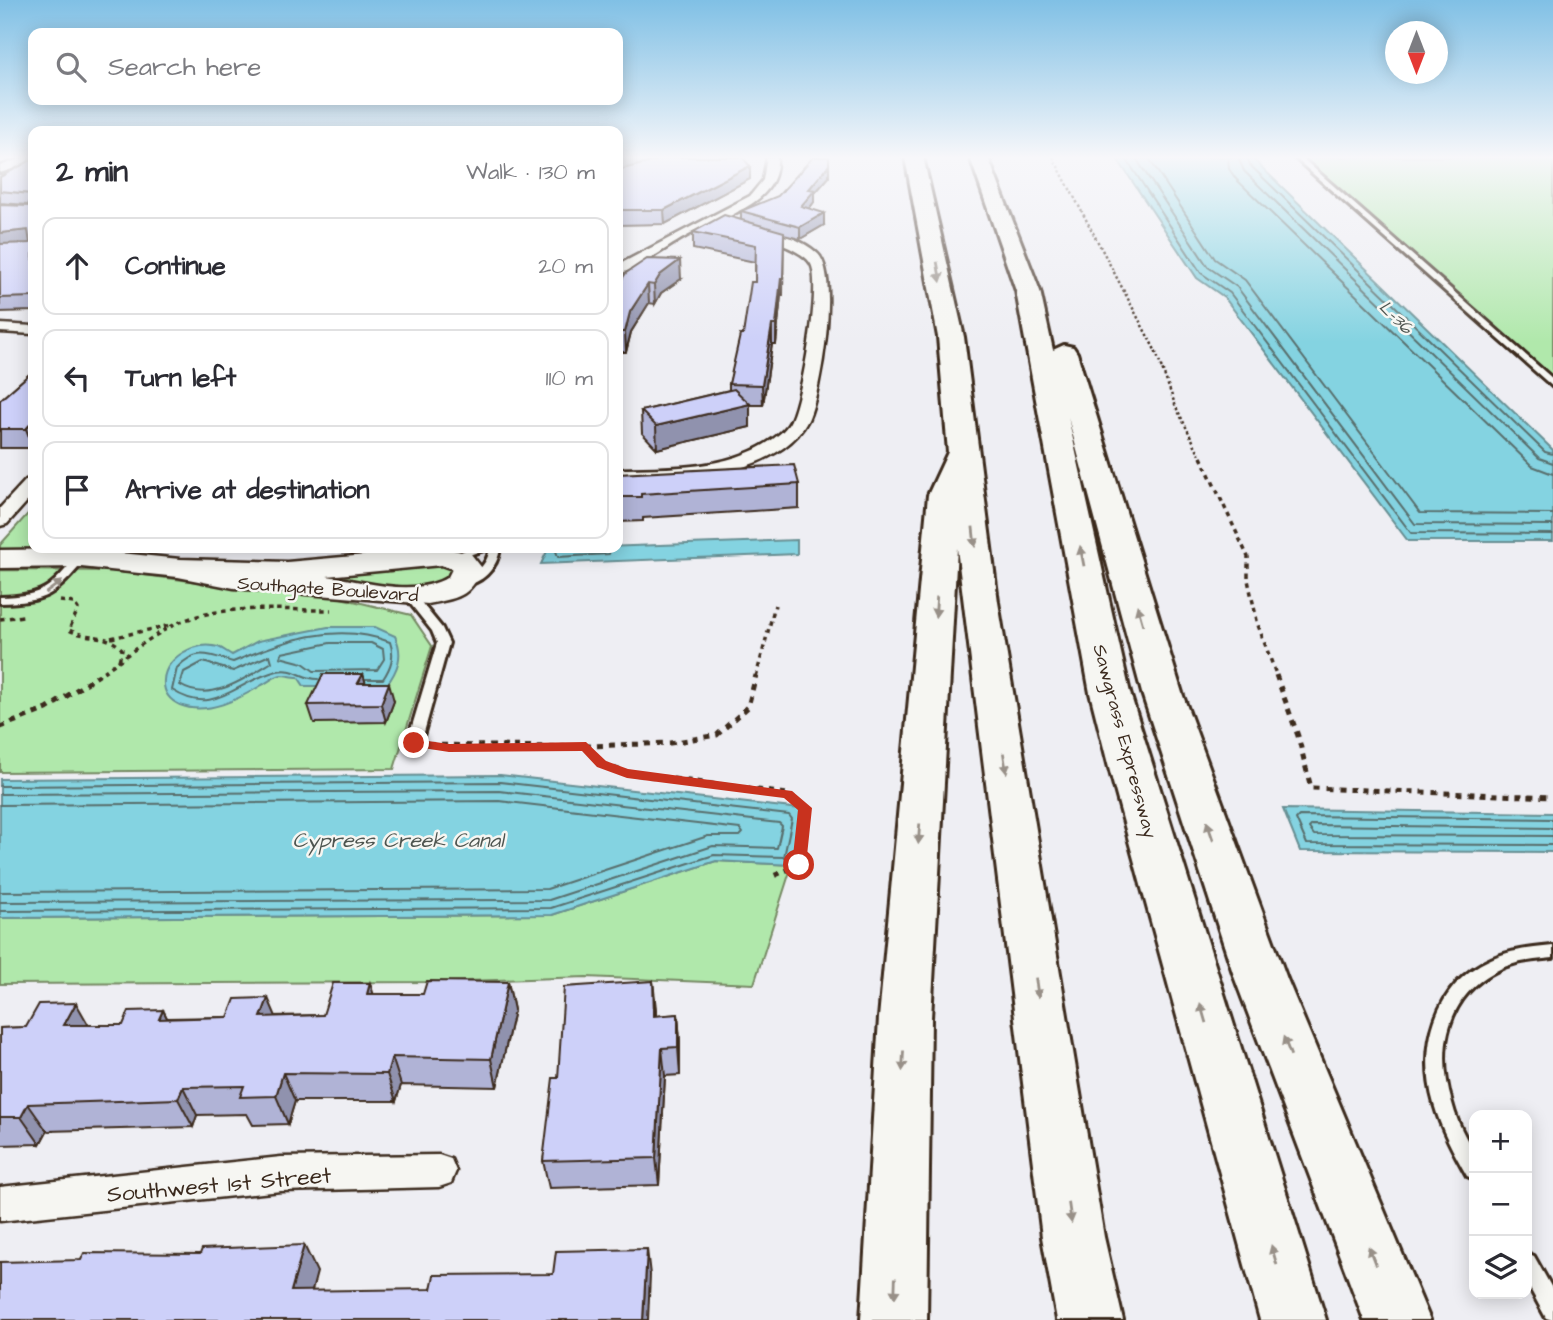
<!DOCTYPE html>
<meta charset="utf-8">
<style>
:root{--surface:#fff;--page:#f7f7f7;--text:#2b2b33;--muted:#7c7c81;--line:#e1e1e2}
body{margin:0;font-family:"Architects Daughter",sans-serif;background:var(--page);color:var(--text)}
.controls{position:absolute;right:21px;bottom:21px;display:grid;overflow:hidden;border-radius:14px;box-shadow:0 4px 18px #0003}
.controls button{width:63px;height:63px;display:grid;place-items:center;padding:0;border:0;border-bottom:2px solid var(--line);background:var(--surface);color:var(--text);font:35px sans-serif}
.compass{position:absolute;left:1385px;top:21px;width:63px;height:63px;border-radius:50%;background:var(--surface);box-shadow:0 4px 18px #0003;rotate:180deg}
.stop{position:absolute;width:21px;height:21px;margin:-16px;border:5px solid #c8321e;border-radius:50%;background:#fff}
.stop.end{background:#c8321e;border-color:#fff;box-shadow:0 2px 7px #0008}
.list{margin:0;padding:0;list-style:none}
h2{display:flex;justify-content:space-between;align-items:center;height:91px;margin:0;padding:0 28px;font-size:30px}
h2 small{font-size:23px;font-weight:400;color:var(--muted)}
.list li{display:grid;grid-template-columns:46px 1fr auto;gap:21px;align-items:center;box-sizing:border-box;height:98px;margin:0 14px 14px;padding:0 14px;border:2px solid var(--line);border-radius:14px}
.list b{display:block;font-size:26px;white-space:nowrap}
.list em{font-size:23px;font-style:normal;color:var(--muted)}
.icon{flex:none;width:38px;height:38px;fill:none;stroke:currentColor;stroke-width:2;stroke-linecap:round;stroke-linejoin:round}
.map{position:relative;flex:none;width:1553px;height:1320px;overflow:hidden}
.search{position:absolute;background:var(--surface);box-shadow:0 4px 18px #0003;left:28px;top:28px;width:595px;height:77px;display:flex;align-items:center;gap:18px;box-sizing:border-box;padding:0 24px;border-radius:14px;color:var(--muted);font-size:26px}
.panel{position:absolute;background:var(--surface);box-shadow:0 4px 18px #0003;left:28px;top:126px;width:595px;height:427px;border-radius:14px}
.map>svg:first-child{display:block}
.green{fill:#b0e8ab;stroke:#768964;stroke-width:2}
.water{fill:#84d3e1;stroke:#678f93;stroke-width:2}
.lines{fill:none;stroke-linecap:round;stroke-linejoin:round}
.shore{stroke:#586e6c;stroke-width:2}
.lane-casing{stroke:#3b2a1e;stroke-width:6}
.street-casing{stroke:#3b2a1e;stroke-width:5}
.secondary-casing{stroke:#3b2a1e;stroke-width:5}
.highway-casing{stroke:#3b2a1e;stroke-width:6}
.path-far2{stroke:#3b2a1e;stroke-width:2.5;stroke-dasharray:2.5 2.5;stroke-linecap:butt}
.path-far1{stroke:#3b2a1e;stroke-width:3.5;stroke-dasharray:4.5 4.5;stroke-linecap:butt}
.path{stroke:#3b2a1e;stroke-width:5;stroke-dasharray:6 6;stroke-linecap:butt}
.lane{fill:#f6f6f2;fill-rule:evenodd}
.street{fill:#f6f6f2;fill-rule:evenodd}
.secondary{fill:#f6f6f2;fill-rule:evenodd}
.highway{fill:#f6f6f2;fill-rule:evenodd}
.wall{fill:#b0b3d6;stroke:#3b2a1e;stroke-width:2}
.shaded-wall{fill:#9092ae;stroke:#3b2a1e;stroke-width:2}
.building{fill:#cdd0f9;stroke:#3b2a1e;stroke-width:2}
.oneway{fill:#989088}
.route{fill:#c8321e}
.labels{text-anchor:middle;stroke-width:5;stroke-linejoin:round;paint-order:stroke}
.far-water-label{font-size:18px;font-style:italic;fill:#4d544f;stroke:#f6f6f2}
.street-label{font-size:19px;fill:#3b2a1e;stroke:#f6f6f2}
.water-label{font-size:21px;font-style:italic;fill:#4d544f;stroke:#f6f6f2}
.near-street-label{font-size:23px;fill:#3b2a1e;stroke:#f6f6f2}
</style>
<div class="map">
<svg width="1553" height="1320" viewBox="0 0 1553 1320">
<rect width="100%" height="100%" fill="#eeeef3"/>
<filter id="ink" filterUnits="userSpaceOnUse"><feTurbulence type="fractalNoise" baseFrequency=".0143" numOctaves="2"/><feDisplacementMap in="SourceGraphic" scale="14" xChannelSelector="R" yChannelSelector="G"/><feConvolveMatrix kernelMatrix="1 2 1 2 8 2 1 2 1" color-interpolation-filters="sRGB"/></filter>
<g filter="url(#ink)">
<g class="green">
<polygon points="1297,157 1553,157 1553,384"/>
<polygon points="33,508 33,548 98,548 0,550 0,545"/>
<polygon points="436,563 451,567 454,574 438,585 405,589 299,576"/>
<polygon points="0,570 112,571 261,590 316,592 411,615 432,646 394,769 0,772"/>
<polygon points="716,861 792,865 754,984 586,977 437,982 0,984 0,918 552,915"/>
</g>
<g class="water">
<polygon points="1116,157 1251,157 1553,450 1553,541 1408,541 1224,297 1197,278"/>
<polygon points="797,540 797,554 541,564 548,549"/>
<path d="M328,627H375L395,636C404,655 398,670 386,686H304L298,677C293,677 286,675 281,675C275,676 268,682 262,685C239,699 207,716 180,705C169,700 163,692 164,680C165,657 197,640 218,647C222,648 228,653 232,655L258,641Z"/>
<polygon points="500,775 801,809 792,865 716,861 552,915 0,918 0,779"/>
<polygon points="1283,809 1553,813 1553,852 1300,851"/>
</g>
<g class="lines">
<g class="shore">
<polyline points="1125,157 1201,273 1230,293 1411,533 1553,534"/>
<polyline points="1135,157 1208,267 1237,287 1415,524 1553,525"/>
<polyline points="1148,157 1215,259 1245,280 1420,513 1553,514"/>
<polyline points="1228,157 1229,169 1236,179 1532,466 1553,474"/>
<polyline points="1238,157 1244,171 1539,458 1553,463"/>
<polyline points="1247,157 1250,165 1545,452 1553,454"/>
<polyline points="555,548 558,557 609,554 611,548"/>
<polygon points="330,643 371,643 383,649 384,659 377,670 314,671 303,663 280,657 282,653"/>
<path d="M270,655L272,662C246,678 210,704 180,685L184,672L203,662L233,671Z"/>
<path d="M318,679C302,679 294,667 277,671C236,681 215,718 172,690L177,668C196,647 210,655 233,662C282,641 337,621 390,642C395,656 391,667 383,679H366"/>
<polyline points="0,786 500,782 789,815 792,819 784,857 714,855 551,908 0,911"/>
<polyline points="0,794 499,791 779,823 782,826 777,848 713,846 549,900 0,902"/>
<polyline points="0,805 499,801 740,829 743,833 740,836 708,836 547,889 0,892"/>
<polyline points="1553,819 1299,816 1296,819 1307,844 1553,845"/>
<polyline points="1553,828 1312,825 1309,828 1314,835 1553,836"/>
</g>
<defs>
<g id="lane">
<polygon points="1294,157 1301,157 1553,379 1553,387"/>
<polygon points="470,548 485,548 484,550 454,560 449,557"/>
<path d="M490,548H500C498,568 480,587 459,585L457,583L459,581C476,574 487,566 490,548Z"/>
<path d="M81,555L85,556L86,558L85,560C55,595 47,602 0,603V597C44,596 50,588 77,556Z"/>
<polygon points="411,594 415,595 442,628 449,643 421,743 419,746 409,746 407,743 437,643 432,631 405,597"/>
<path d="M1553,946V958C1535,960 1517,961 1500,969C1446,995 1436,1049 1452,1103C1455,1115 1460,1127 1466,1138C1468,1142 1473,1147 1474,1152C1476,1160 1474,1171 1474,1179L1467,1176C1454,1153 1441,1129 1434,1104C1418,1048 1434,984 1491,959C1510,950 1532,948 1553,946Z"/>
<polygon points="1527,1253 1534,1256 1553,1290 1553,1320 1546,1318 1527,1283"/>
</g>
<g id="street">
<polygon points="25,157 33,157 33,162 0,173 0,166"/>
<path d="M767,157H777C779,195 747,207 718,222C749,227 794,231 818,254C840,276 821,393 808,420C802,432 793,441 783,448C736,480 672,479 618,480V469C669,468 729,470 773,439C780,434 787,428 791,420C802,398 822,284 811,264C801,245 728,225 707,228C685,231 644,268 618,274V265L750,196L763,180Z"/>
<polygon points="0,324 33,326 33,334 0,332"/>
<polygon points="33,478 33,495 7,524 0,526 0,508 26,480"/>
<polygon points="104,548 127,548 108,564 94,564 91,560"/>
<polygon points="439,1155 451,1159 456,1171 451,1183 439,1187 281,1191 0,1221 0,1187 281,1157"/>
</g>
<path id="secondary" d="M444,548L471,554L482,568C470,598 457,598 428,604L234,588L178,577L81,567L0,568V550L81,549L180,559L287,562ZM441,565L452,569L448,577C415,598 363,581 327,576Z"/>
<g id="highway">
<polygon points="905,157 923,157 964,337 998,602 1104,1237 1123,1320 1057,1320 1042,1237 957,548 931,1018 927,1320 861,1320 879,1018 928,495 948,452 938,337"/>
<polygon points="970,157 988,157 1040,291 1053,350 1064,345 1073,347 1077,353 1182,693 1287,979 1430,1320 1364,1320 1235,979 1142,693 1068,417 1130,693 1326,1320 1260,1320 1109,768 1090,693 1016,291"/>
</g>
</defs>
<use href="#lane" class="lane-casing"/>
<use href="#street" class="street-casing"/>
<use href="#secondary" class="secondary-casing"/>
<use href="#highway" class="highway-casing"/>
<polyline class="path-far2" points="1053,157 1155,350 1176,407 1202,459"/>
<g class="path-far1">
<polyline points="1201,457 1248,557 1248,580 1258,625 1277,677"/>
<path d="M60,601L74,603L78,609L69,630C90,640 105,632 122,649L119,661"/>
<polyline points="0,619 23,616"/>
<polyline points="111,638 171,625"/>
<path d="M96,677C121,660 145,640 172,626C217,602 282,611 331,610"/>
<polyline points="756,677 775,605"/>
</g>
<g class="path">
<polyline points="1276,675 1298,736 1311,788 1553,797"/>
<polyline points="0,727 47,709 99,675"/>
<polyline points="429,745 560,747 670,743 717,735 748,707 756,675"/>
<polyline points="586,747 602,764 627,773 788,794 805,808 799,865 771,877"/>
</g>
<use href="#lane" class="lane"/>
<use href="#street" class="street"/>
<use href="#secondary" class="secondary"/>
<use href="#highway" class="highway"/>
</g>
<g class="wall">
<polygon points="618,157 750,166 750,179 665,224 618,225"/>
<polygon points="33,159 33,311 0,312 0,205 28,205 0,203 0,177"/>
<polygon points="829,177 814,194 814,202 809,209 824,225 800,239 784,235 783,295 781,295 776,344 772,344 763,405 750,405 750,427 657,449 642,433 641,411 729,390 729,384 743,335 755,282 755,262 693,249 693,232 741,220 741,211"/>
<polygon points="681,279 661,293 655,304 649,303 631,332 626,352 620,352 618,363 618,285"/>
<polygon points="33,371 33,448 0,448 0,400"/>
<polygon points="618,474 799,484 799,508 643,518 643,521 618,522"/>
<polygon points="363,674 365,683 394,701 386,722 314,723 308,705"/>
<polygon points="653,981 656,1016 678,1014 680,1042 680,1075 665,1076 659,1185 549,1188 543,1161 558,1078"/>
<polygon points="508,982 514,1010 497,1087 401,1085 396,1101 295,1101 288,1124 253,1125 247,1114 197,1115 193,1127 47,1131 40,1144 0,1145 0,1028 123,1025 163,1010 167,1018 323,1015 373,994 423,994"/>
</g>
<g class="shaded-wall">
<polygon points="624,157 675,157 618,172 618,159"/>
<polygon points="829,165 829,177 814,194 814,202 801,219 801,206 809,189"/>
<polygon points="750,166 750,179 665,224 664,210"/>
<polygon points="824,213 824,225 800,239 800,227"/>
<polygon points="28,230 33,243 0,247 0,233"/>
<polygon points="680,260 681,279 661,293 655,304 654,285 660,275"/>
<polygon points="781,278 781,295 776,344 776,325"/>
<polygon points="648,284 649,303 631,332 626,352 625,332 630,312"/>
<polygon points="772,325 772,344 763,405 762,385"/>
<polygon points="618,332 620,352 618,363"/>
<polygon points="750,404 750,427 657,449 656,426"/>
<polygon points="33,421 33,447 26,429"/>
<polygon points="363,674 368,691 358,683"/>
<polygon points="389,683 394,701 386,722 381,704"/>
<polygon points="653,981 656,1009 656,1044 654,1016"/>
<polygon points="508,982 514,1010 497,1087 491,1059"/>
<polygon points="370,983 379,1011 367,994"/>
<polygon points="268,998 280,1026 261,1017"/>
<polygon points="76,1003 92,1031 64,1025"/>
<polygon points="163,1010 177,1038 159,1019"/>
<polygon points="678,1014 680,1042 680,1075 678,1047"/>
<polygon points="662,1048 665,1076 659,1185 656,1158"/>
<polygon points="392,1057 401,1085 396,1101 387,1074"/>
<polygon points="283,1073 295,1101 288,1124 276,1096"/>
<polygon points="183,1087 197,1115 193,1127 178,1099"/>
<polygon points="28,1104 47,1131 40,1144 21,1117"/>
<polygon points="304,1245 317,1272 305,1317 291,1291"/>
<polygon points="647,1249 650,1275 648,1320 643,1320"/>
</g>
<g class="building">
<polygon points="672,157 742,157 750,166 664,210 618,210 618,170"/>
<polygon points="813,157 829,157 829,165 809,189 815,190 801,206 824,213 800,227 741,211 778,196"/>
<polygon points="33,159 33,297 0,298 0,244 30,243 28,230 0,233 0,205 28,206 31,194 0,191 0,177"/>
<polygon points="724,215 784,232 783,278 781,278 776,325 772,325 762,385 729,384 740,335 743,335 751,282 755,282 756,245 693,232"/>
<polygon points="647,259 680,260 660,275 654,285 648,284 630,312 625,332 618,332 618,335 618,285 626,273"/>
<polygon points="33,371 33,421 26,429 0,429 0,400"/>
<polygon points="734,389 750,404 656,426 641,411"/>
<polygon points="794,465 799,484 641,494 641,497 618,497 618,474"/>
<polygon points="323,674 363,674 358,683 389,683 381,704 308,705"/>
<polygon points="427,981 508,982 491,1059 392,1057 387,1074 283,1073 276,1096 240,1097 244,1086 183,1087 178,1099 28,1104 21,1117 0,1117 0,1028 26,1027 39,1004 76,1003 64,1025 123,1025 129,1011 163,1010 159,1019 228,1017 235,999 268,998 261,1017 323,1015 333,983 370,983 367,994 423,994"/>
<polygon points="653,981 654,1016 678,1014 678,1047 662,1048 656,1158 543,1161 553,1078 558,1078 564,987"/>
<polygon points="304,1245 291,1291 431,1289 434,1275 553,1274 556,1251 647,1249 643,1320 0,1320 0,1262 81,1260 84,1253 200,1254 202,1249"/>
</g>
<defs><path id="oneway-solid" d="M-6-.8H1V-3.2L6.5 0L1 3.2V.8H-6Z" transform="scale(1.75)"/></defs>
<g class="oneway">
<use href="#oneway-solid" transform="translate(939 272) rotate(80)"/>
<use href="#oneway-solid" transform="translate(974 537) rotate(84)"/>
<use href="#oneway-solid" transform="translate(1082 556) rotate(-101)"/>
<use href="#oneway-solid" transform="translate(54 587) rotate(-36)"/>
<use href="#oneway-solid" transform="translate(936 607) rotate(94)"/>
<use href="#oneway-solid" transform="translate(1140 615) rotate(-106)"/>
<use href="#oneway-solid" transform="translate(1005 763) rotate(81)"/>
<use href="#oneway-solid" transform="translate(1210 831) rotate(-109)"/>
<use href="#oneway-solid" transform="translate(919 834) rotate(94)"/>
<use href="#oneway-solid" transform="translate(1037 988) rotate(82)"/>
<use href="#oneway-solid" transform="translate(1203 1013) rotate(-106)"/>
<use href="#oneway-solid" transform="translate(1287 1046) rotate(-111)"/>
<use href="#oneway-solid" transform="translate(903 1061) rotate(93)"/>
<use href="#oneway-solid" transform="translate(1070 1213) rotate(82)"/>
<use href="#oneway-solid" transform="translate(1274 1255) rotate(-106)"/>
<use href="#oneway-solid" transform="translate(1372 1256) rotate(-111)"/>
<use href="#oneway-solid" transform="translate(895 1288) rotate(92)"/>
</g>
</g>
<linearGradient id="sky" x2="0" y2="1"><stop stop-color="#80c0e5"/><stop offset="0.46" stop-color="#f7f7fa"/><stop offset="1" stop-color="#f7f7fa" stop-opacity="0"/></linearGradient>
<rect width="1553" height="342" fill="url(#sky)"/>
<polygon class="route" points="414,739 449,744 586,742 606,761 628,769 792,791 812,808 806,865 799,870 792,865 798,810 784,798 627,778 597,767 582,751 449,752 410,746 408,743"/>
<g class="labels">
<g class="far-water-label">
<text transform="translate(1396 317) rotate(45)" y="6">L-36</text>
</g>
<g class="street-label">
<text transform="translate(328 588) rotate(4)" y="7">Southgate Boulevard</text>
<text transform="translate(1126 741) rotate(75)" y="7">Sawgrass Expressway</text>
</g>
<g class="water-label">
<text x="398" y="847">Cypress Creek Canal</text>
</g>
<g class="near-street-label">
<text transform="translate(219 1184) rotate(-5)" y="8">Southwest 1st Street</text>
</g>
</g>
</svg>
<div class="controls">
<button>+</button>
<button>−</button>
<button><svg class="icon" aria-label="layers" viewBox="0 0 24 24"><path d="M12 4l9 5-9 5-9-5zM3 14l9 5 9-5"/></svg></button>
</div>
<svg class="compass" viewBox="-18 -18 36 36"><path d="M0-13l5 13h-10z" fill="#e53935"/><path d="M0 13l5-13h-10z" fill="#7c7c81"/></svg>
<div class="stop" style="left:799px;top:865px"></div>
<div class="stop end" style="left:414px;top:743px"></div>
<div class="search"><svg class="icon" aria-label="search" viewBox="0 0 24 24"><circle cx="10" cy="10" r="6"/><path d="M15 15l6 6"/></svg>Search here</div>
<section class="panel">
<h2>2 min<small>Walk · 130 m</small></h2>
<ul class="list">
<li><svg class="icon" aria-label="ahead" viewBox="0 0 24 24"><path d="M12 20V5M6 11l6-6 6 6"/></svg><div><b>Continue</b></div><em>20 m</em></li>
<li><svg class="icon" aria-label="left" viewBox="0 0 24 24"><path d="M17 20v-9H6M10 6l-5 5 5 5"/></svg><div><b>Turn left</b></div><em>110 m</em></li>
<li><svg class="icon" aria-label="arrive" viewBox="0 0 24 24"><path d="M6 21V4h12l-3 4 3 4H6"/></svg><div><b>Arrive at destination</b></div></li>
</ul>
</section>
</div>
